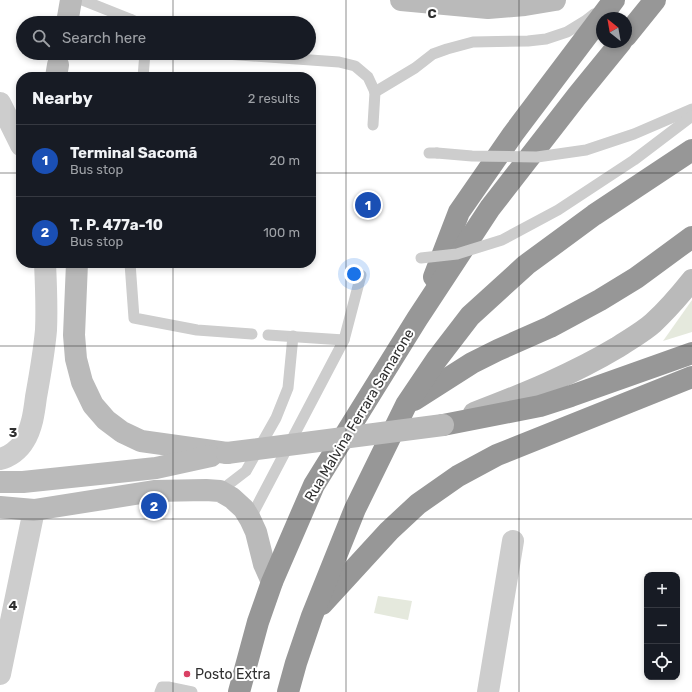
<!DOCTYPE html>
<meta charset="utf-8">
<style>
:root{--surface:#171b24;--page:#242831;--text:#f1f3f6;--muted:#9ea1a6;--line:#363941;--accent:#0b8043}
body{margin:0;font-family:Rubik,sans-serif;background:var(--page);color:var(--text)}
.controls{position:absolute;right:12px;bottom:12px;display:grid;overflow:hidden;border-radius:8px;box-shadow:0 2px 6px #0003}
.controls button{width:36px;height:36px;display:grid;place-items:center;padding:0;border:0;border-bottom:1px solid var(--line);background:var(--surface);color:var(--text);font:20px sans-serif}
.compass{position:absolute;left:596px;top:12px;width:36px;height:36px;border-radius:50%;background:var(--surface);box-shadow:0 2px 6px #0003;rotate:329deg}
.you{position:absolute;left:354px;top:274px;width:14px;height:14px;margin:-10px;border:3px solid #fff;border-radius:50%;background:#1a73e8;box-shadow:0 0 0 6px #1a73e833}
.badge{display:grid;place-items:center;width:26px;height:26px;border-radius:50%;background:var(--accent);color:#fff;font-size:13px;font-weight:700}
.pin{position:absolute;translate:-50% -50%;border:2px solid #fff;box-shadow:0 1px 4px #0006}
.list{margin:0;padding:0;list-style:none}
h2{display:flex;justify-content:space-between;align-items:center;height:52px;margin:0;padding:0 16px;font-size:17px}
h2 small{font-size:13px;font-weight:400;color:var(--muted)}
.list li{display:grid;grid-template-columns:26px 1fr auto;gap:12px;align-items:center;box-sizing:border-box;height:72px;padding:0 16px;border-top:1px solid var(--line)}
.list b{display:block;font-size:15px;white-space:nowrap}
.list p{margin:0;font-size:13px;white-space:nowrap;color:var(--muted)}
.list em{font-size:13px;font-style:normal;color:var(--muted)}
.icon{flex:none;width:22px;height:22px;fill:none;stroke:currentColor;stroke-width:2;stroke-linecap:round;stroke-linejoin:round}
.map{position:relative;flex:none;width:692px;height:692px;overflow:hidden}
.search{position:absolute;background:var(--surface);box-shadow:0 2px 6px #0003;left:16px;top:16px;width:300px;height:44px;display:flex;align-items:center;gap:10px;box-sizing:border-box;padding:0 14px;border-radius:22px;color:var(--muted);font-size:15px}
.panel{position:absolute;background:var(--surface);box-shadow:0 2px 6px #0003;left:16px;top:72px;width:300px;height:196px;border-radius:16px}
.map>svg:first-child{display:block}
.green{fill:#e5e9dd}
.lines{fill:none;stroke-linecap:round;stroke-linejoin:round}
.lane{stroke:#cdcdcd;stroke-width:11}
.street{stroke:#cdcdcd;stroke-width:22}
.secondary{stroke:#bababa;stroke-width:22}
.highway{stroke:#979797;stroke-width:22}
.lane-bridge{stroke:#cdcdcd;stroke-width:11}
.secondary-bridge{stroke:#bababa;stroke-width:22}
.grid{fill:none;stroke:#303030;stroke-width:1;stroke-opacity:0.55}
.poi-dot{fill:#da4064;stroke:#fff;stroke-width:1.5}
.labels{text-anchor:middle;stroke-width:4;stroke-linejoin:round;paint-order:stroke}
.street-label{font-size:14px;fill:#303030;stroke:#fff}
.poi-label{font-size:14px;fill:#303030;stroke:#fff;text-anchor:start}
.grid-label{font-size:13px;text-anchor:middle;font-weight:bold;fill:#303030;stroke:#fff;stroke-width:4;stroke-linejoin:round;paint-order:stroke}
</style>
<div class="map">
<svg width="692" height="692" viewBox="0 0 692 692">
<rect width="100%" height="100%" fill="#fff"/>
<g class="green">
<polygon points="692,300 692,332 663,341"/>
<polygon points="378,596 412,601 408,620 374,613"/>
</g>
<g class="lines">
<g class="lane">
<polyline points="82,0 130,19 138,23"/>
<polyline points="212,53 339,62 355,66 368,77 375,92"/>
<polyline points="143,77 145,53"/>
<polyline points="375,92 415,68 433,54 447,49 473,42 528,41 546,39 567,32 585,21 594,14"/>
<polyline points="373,125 375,92"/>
<polyline points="429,153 437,153"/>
<polyline points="130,263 134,318 197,330 252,334"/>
<polyline points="268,335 344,340"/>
<polyline points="220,491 246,471 276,418 288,388 293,336"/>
<polyline points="250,519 344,340 361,275"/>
<polyline points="160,692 162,687 168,687 192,692"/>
</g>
<g class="street">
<polyline points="0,103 21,145"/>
<path d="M0,459C9,457 19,450 24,441C32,428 34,413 36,397C40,375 44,353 46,330C47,309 46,284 45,263"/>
<polyline points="0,674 34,510"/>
<polyline points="488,692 513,541"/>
</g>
<g class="secondary">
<polyline points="401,0 488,8 525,5 555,0"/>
<polyline points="67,23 71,0"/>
<polyline points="56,77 58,65"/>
<polyline points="77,263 74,335 76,359 82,382 93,405 106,420 122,432 141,441 227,453"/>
<path d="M474,413C524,394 573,374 618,347C630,339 643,332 653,323C667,310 680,295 692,280"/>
<polyline points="0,482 23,482 156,468 211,456"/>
<polyline points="0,507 34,510 154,491 206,490 220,491 232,498 244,509 250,519 256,532 264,564 272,582"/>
</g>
<g class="highway">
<polyline points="626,36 655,0"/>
<polyline points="434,277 459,212 513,134 614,0"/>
<polyline points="414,400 472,363 498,350 550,327 600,300 636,278 692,237"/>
<polyline points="443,425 540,406 571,396 692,353"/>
<polyline points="322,604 389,531 418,504 458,476 497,455 692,377"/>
<polyline points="239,692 258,622 272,582 314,485 417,319 490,208 577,96 621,42"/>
<polyline points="288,692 296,663 312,616 355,509 406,405 437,359 470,316 526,265 594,215 692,150"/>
</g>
<g class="lane-bridge">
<polyline points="437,153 472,156 537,157 586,150 634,134 692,109"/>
<polyline points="421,258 457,254 502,240 558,210 634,160 692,116"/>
</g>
<polyline class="secondary-bridge" points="227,453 443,425"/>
</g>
<path class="grid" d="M173,0V23M346,0V692M519,0V692M173,53V77M0,173H21M311,173H692M173,263V692M0,346H692M0,519H692"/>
<circle class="poi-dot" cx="187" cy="674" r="4"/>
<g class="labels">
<g class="street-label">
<text transform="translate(359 415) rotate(-59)" y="5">Rua Malvina Ferrara Samarone</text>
</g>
<g class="poi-label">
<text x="195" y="679">Posto Extra</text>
</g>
</g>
<g class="grid-label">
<text x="432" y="18">C</text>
<text x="13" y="437">3</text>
<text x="13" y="610">4</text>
</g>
</svg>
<div class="controls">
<button>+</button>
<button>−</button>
<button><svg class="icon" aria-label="locate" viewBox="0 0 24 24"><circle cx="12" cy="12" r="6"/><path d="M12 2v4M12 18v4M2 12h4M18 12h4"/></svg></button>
</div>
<svg class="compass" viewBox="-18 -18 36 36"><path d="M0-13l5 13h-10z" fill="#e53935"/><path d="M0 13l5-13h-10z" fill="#9ea1a6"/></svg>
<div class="you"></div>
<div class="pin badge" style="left:368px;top:205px;background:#1a4fb4">1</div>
<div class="pin badge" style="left:154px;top:506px;background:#1a4fb4">2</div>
<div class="search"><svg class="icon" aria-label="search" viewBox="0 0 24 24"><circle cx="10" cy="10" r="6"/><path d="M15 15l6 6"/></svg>Search here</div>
<section class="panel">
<h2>Nearby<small>2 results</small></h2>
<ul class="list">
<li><span class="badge" style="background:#1a4fb4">1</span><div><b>Terminal Sacomã</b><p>Bus stop</p></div><em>20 m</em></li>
<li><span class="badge" style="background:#1a4fb4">2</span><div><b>T. P. 477a-10</b><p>Bus stop</p></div><em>100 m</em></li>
</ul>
</section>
</div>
